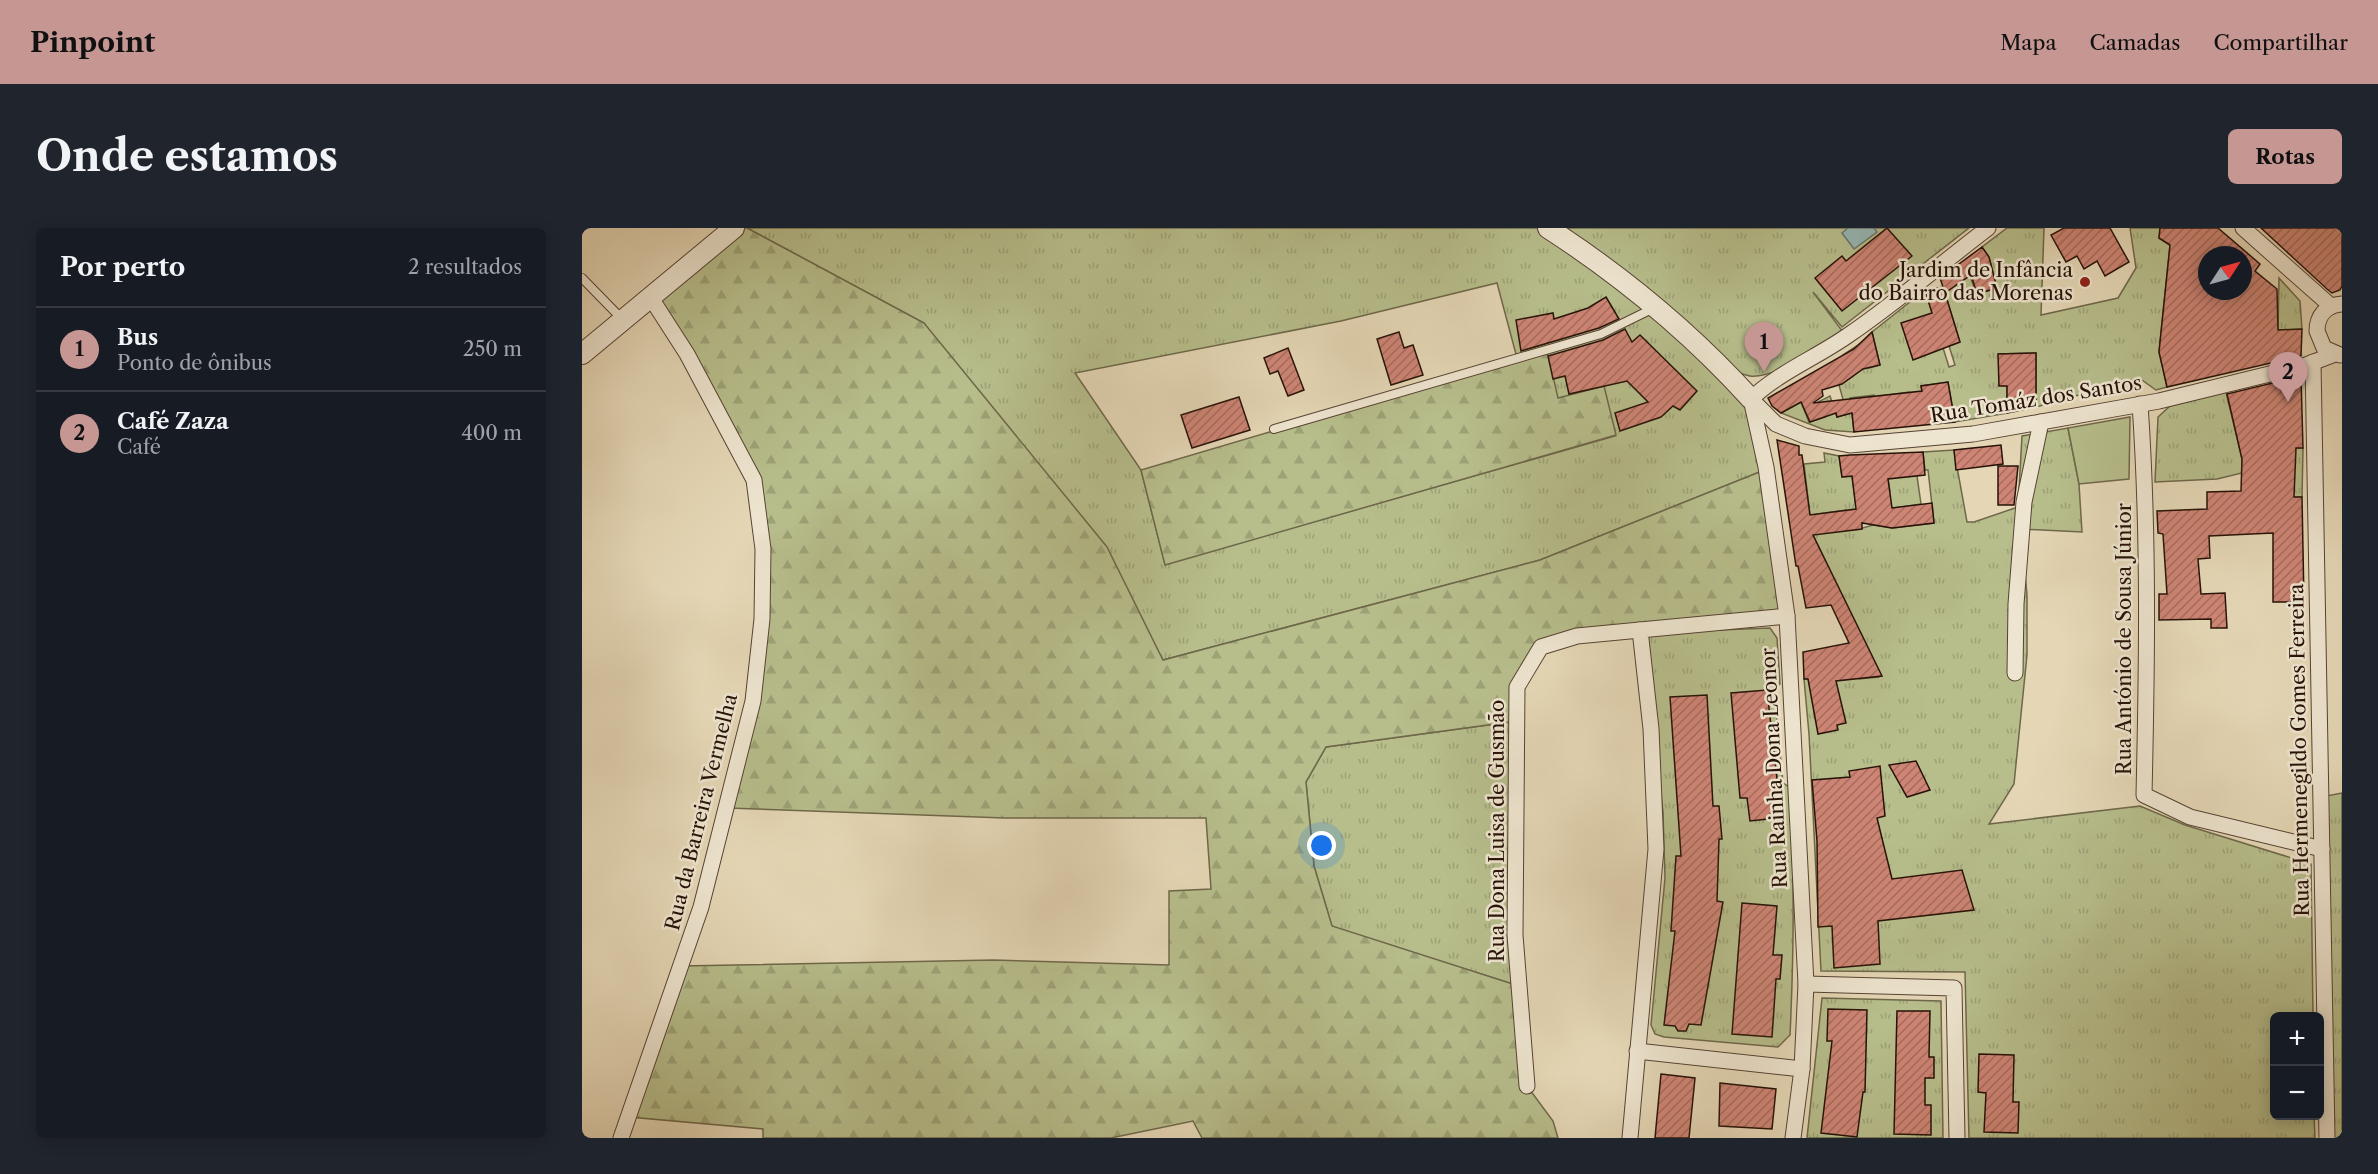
<!DOCTYPE html>
<html lang="pt">
<meta charset="utf-8">
<style>
:root{--surface:#171b24;--page:#20242c;--text:#f1f3f6;--muted:#9ea1a6;--line:#363941;--accent:#c59692}
body{margin:0;font-family:"Libre Caslon Text",serif;background:var(--page);color:var(--text)}
.controls{position:absolute;right:18px;bottom:18px;display:grid;overflow:hidden;border-radius:9px;box-shadow:0 3px 15px #0003}
.controls button{width:54px;height:54px;display:grid;place-items:center;padding:0;border:0;border-bottom:2px solid var(--line);background:var(--surface);color:var(--text);font:30px sans-serif}
.compass{position:absolute;left:1616px;top:18px;width:54px;height:54px;border-radius:50%;background:var(--surface);box-shadow:0 3px 15px #0003;rotate:54deg}
.you{position:absolute;left:740px;top:618px;width:21px;height:21px;margin:-15px;border:4px solid #fff;border-radius:50%;background:#1a73e8;box-shadow:0 0 0 9px #1a73e833}
.badge{display:grid;place-items:center;width:39px;height:39px;border-radius:50%;background:var(--accent);color:#111;font-size:20px;font-weight:700}
.pin{position:absolute;translate:-50% -50px;filter:drop-shadow(0 2px 3px #0008)}
.pin::after{content:'';position:absolute;top:32px;width:21px;height:18px;background:inherit;clip-path:polygon(0 0,100% 0,50% 100%)}
.list{margin:0;padding:0;list-style:none}
h2{display:flex;justify-content:space-between;align-items:center;height:78px;margin:0;padding:0 24px;font-size:26px}
h2 small{font-size:20px;font-weight:400;color:var(--muted)}
.list li{display:grid;grid-template-columns:39px 1fr auto;gap:18px;align-items:center;box-sizing:border-box;height:84px;padding:0 24px;border-top:2px solid var(--line)}
.list b{display:block;font-size:22px;white-space:nowrap}
.list p{margin:0;font-size:20px;white-space:nowrap;color:var(--muted)}
.list em{font-size:20px;font-style:normal;color:var(--muted)}
.map{position:relative;flex:none;width:1760px;height:910px;overflow:hidden;border-radius:9px}
header{display:flex;align-items:center;gap:36px;box-sizing:border-box;height:84px;padding:0 30px;background:var(--accent);color:#111}
header strong{font-size:28px}
nav{display:flex;gap:33px;margin-inline-start:auto;font-size:21px}
.intro{display:flex;align-items:center;justify-content:space-between;box-sizing:border-box;height:144px;padding:0 36px}
h1{margin:0;font-size:42px}
.button{padding:15px 27px;border-radius:9px;background:var(--accent);color:#111;font-size:21px;font-weight:700}
main{display:flex;gap:36px;padding:0 36px}
aside{flex:1;background:var(--surface);border-radius:9px;box-shadow:0 3px 15px #0003}
.map>svg:first-child{display:block}
.grass{fill:url(#grass-tufts);stroke:#6e684a;stroke-width:1.5;fill-rule:evenodd}
.forest{fill:url(#forest-firs);stroke:#6e684a;stroke-width:1.5}
.park{fill:#b7be8c;stroke:#6e684a;stroke-width:1.5}
.water{fill:#97b8b5;stroke:#6a766f;stroke-width:1.5}
.building{fill:url(#building-hatch);stroke:#261207;stroke-width:1.5;fill-rule:evenodd}
.lines{fill:none;stroke-linecap:round;stroke-linejoin:round}
.service-casing{stroke:#564333;stroke-width:10}
.minor-casing{stroke:#564333;stroke-width:17}
.tertiary-casing{stroke:#564333;stroke-width:22}
.service{stroke:#eee5d0;stroke-width:8}
.minor{stroke:#eee5d0;stroke-width:15}
.tertiary{stroke:#eee5d0;stroke-width:20}
.poi-dot{fill:#8f2418;stroke:#eee5d0;stroke-width:2}
.labels{text-anchor:middle;stroke-width:5;stroke-linejoin:round;paint-order:stroke}
.poi-label{font-size:20px;fill:#261207;stroke:#eee5d0;text-anchor:end}
.street-label{font-size:20px;fill:#261207;stroke:#eee5d0}
</style>
<header>
<strong>Pinpoint</strong>
<nav><a>Mapa</a><a>Camadas</a><a>Compartilhar</a></nav>
</header>
<div class="intro"><h1>Onde estamos</h1><a class="button">Rotas</a></div>
<main>
<aside>
<h2>Por perto<small>2 resultados</small></h2>
<ul class="list">
<li><span class="badge">1</span><div><b>Bus</b><p>Ponto de ônibus</p></div><em>250 m</em></li>
<li><span class="badge">2</span><div><b>Café Zaza</b><p>Café</p></div><em>400 m</em></li>
</ul>
</aside>
<div class="map">
<svg width="1760" height="910" viewBox="0 0 1760 910">
<defs>
<pattern id="grass-tufts" width="24" height="20" patternUnits="userSpaceOnUse" patternTransform="scale(1.5)"><rect width="24" height="20" fill="#b7be8c"/><path d="M3 7l-1-3M5 7V3M7 7l1-3M15 17l-1-3M17 17v-4M19 17l1-3" fill="none" stroke="#9da277"/></pattern>
<pattern id="forest-firs" width="22" height="20" patternUnits="userSpaceOnUse" patternTransform="scale(1.5)"><rect width="22" height="20" fill="#b7be8c"/><path d="M5 1l3.5 6h-7zM16 11l3.5 6h-7z" fill="#9da277"/></pattern>
<pattern id="building-hatch" width="6" height="6" patternUnits="userSpaceOnUse" patternTransform="scale(1.5)"><rect width="6" height="6" fill="#ce8575"/><path d="M-1 1l2-2M0 6l6-6M5 7l2-2" fill="none" stroke="#a76b5e"/></pattern>
</defs>
<rect width="100%" height="100%" fill="#e5d7b6"/>
<filter id="stains"><feTurbulence type="fractalNoise" baseFrequency=".00333" numOctaves="4"/><feColorMatrix values="0 0 0 0 .2 0 0 0 0 .09 0 0 0 0 .02 0 0 0 .5 -.17"/></filter>
<radialGradient id="worn" r=".72"><stop offset=".6" stop-color="#630" stop-opacity="0"/><stop offset="1" stop-color="#630" stop-opacity=".3"/></radialGradient>
<g class="grass">
<path d="M165,0H1387L1260,99L1231,64L1261,104C1240,117 1194,151 1168,148C1159,147 1146,139 1137,136L1165,173L1180,243L958,332L581,432L342,95ZM915,55L935,130L965,122L975,170L1033,208L583,336L559,242L493,145L759,93Z"/>
<polygon points="1425,0 1462,0 1459,87 1536,70 1554,40 1548,0 1578,0 1577,10 1588,17 1577,124 1585,159 1574,162 1557,150 1454,179 1454,125 1417,126 1417,157 1425,158 1425,185 1373,194 1366,154 1339,158 1345,196 1327,164 1300,168 1296,201 1292,167 1268,170 1272,204 1243,202 1199,185 1219,174 1227,194 1243,189 1236,174 1248,168 1255,189 1265,186 1257,157 1271,148 1261,127 1279,115 1287,140 1298,137 1290,104 1343,62 1367,139 1373,137 1367,118 1378,114 1363,65 1387,46 1395,66 1415,60 1407,29 1400,19"/>
<polygon points="1697,50 1718,73 1720,101 1696,102"/>
<polygon points="1644,164 1660,231 1660,245 1635,251 1573,254 1576,189 1588,178"/>
<polygon points="1486,200 1497,256 1500,304 1439,301 1445,367 1445,427 1432,556 1407,596 1558,578 1603,597 1729,636 1731,788 1692,788 1692,888 1732,888 1733,910 1387,910 1383,744 1239,743 1227,506 1222,451 1276,445 1277,451 1297,449 1297,443 1231,307 1265,282 1228,287 1222,236 1243,234 1242,225 1257,228 1260,249 1270,248 1277,301 1291,297 1311,300 1352,295 1346,242 1343,242 1341,224 1372,222 1385,294 1392,294 1436,279 1440,208"/>
<polygon points="1713,220 1721,220 1720,269 1698,269"/>
<polygon points="1302,226 1335,248 1339,276 1298,282 1308,263"/>
<path d="M1188,400L1195,410L1198,456L1192,461L1201,555L1207,559C1213,642 1212,724 1208,807L1196,819L1082,809L1073,806L1069,797L1083,650L1081,584L1061,405Z"/>
<polygon points="935,493 937,758 750,699 732,638 724,554 744,519"/>
<polygon points="1760,565 1760,910 1745,910 1739,569"/>
<polygon points="1240,770 1359,773 1361,910 1225,910"/>
</g>
<g class="forest">
<polygon points="151,0 165,0 342,95 525,319 581,432 958,332 1180,243 1202,384 959,419 935,459 935,493 744,519 724,554 732,638 750,698 937,758 945,858 971,893 976,910 620,910 611,893 529,910 181,910 181,901 47,889 99,738 412,732 587,737 587,663 629,661 624,590 423,590 146,580 180,380 172,252 69,70"/>
<polygon points="965,122 976,170 1022,158 1034,207 583,337 559,242"/>
</g>
<polygon class="park" points="1548,189 1547,251 1497,256 1486,200"/>
<polygon class="water" points="1266,0 1292,0 1295,4 1272,21 1260,5"/>
<g class="building">
<polygon points="1305,0 1330,28 1260,83 1233,50 1260,28 1264,33"/>
<polygon points="1482,0 1528,0 1547,34 1523,48 1515,33 1502,41 1495,28 1484,34 1469,7"/>
<path d="M1578,0H1636L1678,36L1673,43L1695,61L1696,102L1720,101L1719,128L1585,159L1577,124L1588,17L1577,10ZM1625,27H1661V63H1625Z"/>
<polygon points="1679,0 1760,0 1760,58 1758,62 1750,65 1745,61"/>
<polygon points="1400,19 1407,29 1415,60 1395,66 1389,47 1363,65 1378,114 1331,132 1319,95 1350,85 1343,62 1361,59 1358,50"/>
<polygon points="1024,69 1037,91 1017,100 939,123 934,92 971,85 972,91 1006,80"/>
<polygon points="1043,101 1050,114 1058,107 1115,163 1098,182 1091,178 1079,189 1038,203 1033,185 1066,174 1045,153 987,166 983,148 971,151 966,128 1021,112"/>
<polygon points="817,104 822,120 831,117 841,147 809,157 795,111"/>
<polygon points="1290,104 1298,137 1281,141 1260,156 1240,162 1241,168 1231,175 1340,163 1339,158 1366,154 1373,194 1272,204 1270,185 1255,189 1254,185 1228,194 1219,174 1199,185 1190,178 1186,170 1272,121"/>
<polygon points="706,120 722,162 706,168 696,143 688,146 682,130"/>
<polygon points="1454,125 1454,179 1425,185 1425,158 1417,158 1416,126"/>
<polygon points="1719,148 1721,220 1714,220 1712,269 1720,269 1722,374 1691,374 1691,305 1627,308 1628,330 1616,331 1619,366 1643,365 1645,400 1629,400 1629,391 1577,392 1577,366 1585,366 1581,306 1576,305 1575,283 1625,281 1625,264 1659,263 1660,231 1645,166"/>
<polygon points="657,169 668,202 610,220 599,187"/>
<polygon points="1195,212 1217,218 1217,227 1220,227 1228,287 1274,281 1270,248 1260,249 1257,228 1268,227 1341,224 1343,247 1306,251 1310,280 1350,275 1352,295 1310,300 1280,295 1280,301 1231,307 1300,448 1254,453 1264,495 1255,497 1256,502 1236,506 1226,451 1222,451 1221,424 1267,415 1249,377 1224,380 1216,338 1214,338"/>
<polygon points="1419,217 1421,236 1374,242 1372,222"/>
<polygon points="1416,238 1436,238 1432,277 1416,277"/>
<polygon points="1185,462 1196,560 1192,560 1195,590 1168,593 1165,570 1158,570 1149,465"/>
<polygon points="1125,467 1131,578 1137,578 1140,611 1137,611 1135,673 1141,674 1119,797 1107,796 1104,803 1096,803 1093,798 1082,797 1093,703 1089,703 1094,628 1099,628 1088,469"/>
<polygon points="1334,533 1348,562 1325,569 1307,537"/>
<polygon points="1298,538 1303,588 1295,590 1310,651 1380,642 1392,682 1296,693 1298,736 1252,740 1250,698 1236,699 1235,613 1230,552 1268,549 1267,543"/>
<polygon points="1160,675 1195,678 1191,727 1200,727 1198,751 1194,751 1190,809 1150,806"/>
<polygon points="1246,781 1285,782 1283,864 1281,864 1275,909 1239,905 1250,813 1245,813"/>
<polygon points="1315,783 1348,783 1347,829 1352,829 1352,850 1343,850 1343,877 1349,877 1349,907 1312,906"/>
<polygon points="1397,826 1432,827 1431,874 1437,874 1436,905 1402,904 1404,865 1396,864"/>
<polygon points="1079,846 1113,850 1107,910 1073,910"/>
<polygon points="1138,855 1194,861 1190,901 1137,898"/>
</g>
<g class="lines">
<defs>
<g id="service">
<polyline points="0,50 41,92"/>
<polyline points="692,201 1019,106 1072,80"/>
</g>
<g id="minor">
<polyline points="1661,0 1749,78"/>
<path d="M1758,127L1742,120L1735,103C1735,88 1744,77 1760,76"/>
<polyline points="1731,134 1745,910"/>
<polyline points="1169,171 1184,239 1205,388 1224,756 1220,841 1211,910"/>
<polyline points="1169,171 1194,196 1223,208 1268,217 1391,206 1577,173 1724,137 1753,126"/>
<path d="M1169,171C1197,144 1236,129 1268,106C1316,73 1360,35 1406,0"/>
<path d="M1558,176C1567,306 1565,436 1562,567L1608,589L1740,621"/>
<polyline points="1433,445 1434,376 1442,274 1459,194"/>
<polyline points="1224,756 1372,760 1375,910"/>
<polyline points="1055,823 1220,841"/>
<polyline points="945,858 933,707 935,459 959,419 995,408 1058,402"/>
<polyline points="39,910 119,679 171,473 180,391 181,321 172,252 105,126 69,70"/>
<polyline points="1048,910 1074,621 1069,501 1058,402 1205,388"/>
</g>
<g id="tertiary">
<path d="M966,0C1040,48 1110,106 1169,171"/>
<polyline points="0,126 152,0"/>
</g>
</defs>
<use href="#service" class="service-casing"/>
<use href="#minor" class="minor-casing"/>
<use href="#tertiary" class="tertiary-casing"/>
<use href="#service" class="service"/>
<use href="#minor" class="minor"/>
<use href="#tertiary" class="tertiary"/>
</g>
<circle class="poi-dot" cx="1503" cy="54" r="6"/>
<g class="labels">
<g class="poi-label">
<text x="1491" y="49">Jardim de Infância<tspan x="1491" dy="23">do Bairro das Morenas</tspan></text>
</g>
<g class="street-label">
<text transform="translate(1454 171) rotate(-9)" y="7">Rua Tomáz dos Santos</text>
<text transform="translate(1542 411) rotate(-90)" y="7">Rua António de Sousa Júnior</text>
<text transform="translate(1717 522) rotate(-91)" y="7">Rua Hermenegildo Gomes Ferreira</text>
<text transform="translate(1192 540) rotate(-93)" y="7">Rua Rainha Dona Leonor</text>
<text transform="translate(119 584) rotate(-76)" y="7">Rua da Barreira Vermelha</text>
<text transform="translate(915 603) rotate(-90)" y="7">Rua Dona Luisa de Gusmão</text>
</g>
</g>
<rect width="100%" height="100%" filter="url(#stains)"/>
<rect width="100%" height="100%" fill="url(#worn)"/>
</svg>
<div class="controls">
<button>+</button>
<button>−</button>
</div>
<svg class="compass" viewBox="-18 -18 36 36"><path d="M0-13l5 13h-10z" fill="#e53935"/><path d="M0 13l5-13h-10z" fill="#9ea1a6"/></svg>
<div class="you"></div>
<div class="pin badge" style="left:1182px;top:144px">1</div>
<div class="pin badge" style="left:1706px;top:174px">2</div>
</div>
</main>
